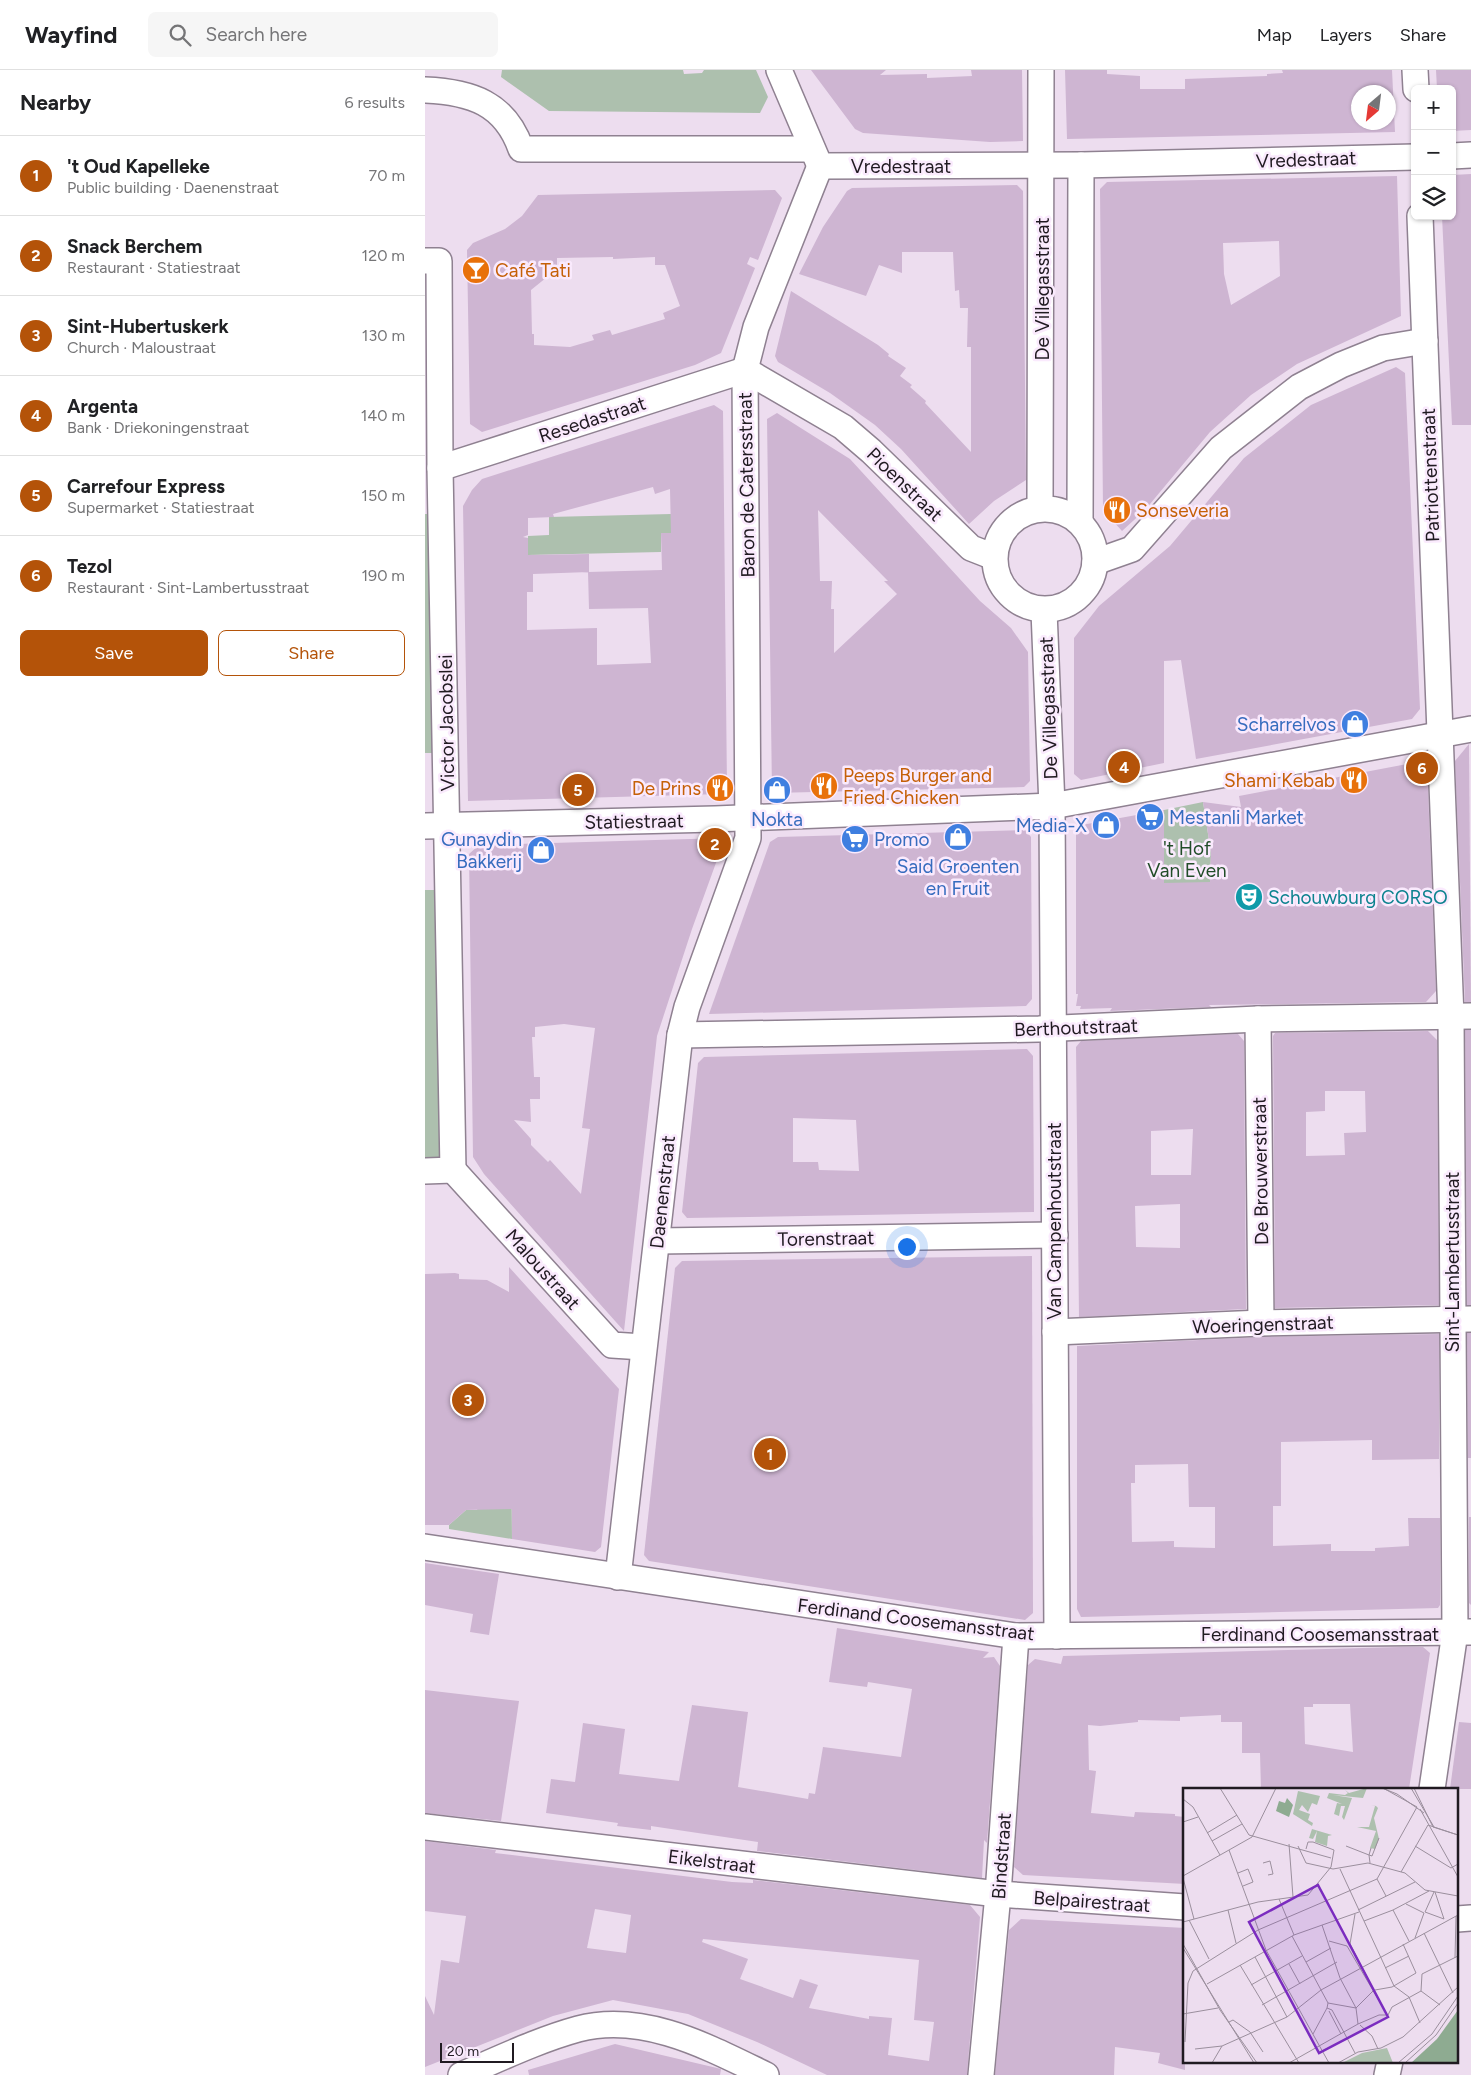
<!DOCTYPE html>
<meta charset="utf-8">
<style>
:root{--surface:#fff;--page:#f6f6f6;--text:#202124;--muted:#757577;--line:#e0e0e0;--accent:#b45309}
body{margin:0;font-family:Figtree,sans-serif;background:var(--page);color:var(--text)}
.controls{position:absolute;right:15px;top:15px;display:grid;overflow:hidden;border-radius:8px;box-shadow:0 1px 4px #0004}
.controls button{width:45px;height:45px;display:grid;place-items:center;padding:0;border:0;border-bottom:1px solid var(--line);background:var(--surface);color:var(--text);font:25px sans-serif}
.compass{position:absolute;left:926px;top:15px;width:45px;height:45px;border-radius:50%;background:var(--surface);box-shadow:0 1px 4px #0004;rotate:208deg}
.scale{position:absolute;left:15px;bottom:12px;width:74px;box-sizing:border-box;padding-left:5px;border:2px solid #201a21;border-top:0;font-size:14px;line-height:18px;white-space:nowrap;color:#201a21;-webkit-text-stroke:4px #faeafd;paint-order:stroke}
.you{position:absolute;left:481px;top:1176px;width:18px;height:18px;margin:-12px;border:4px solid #fff;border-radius:50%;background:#1a73e8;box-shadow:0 0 0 8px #1a73e833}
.badge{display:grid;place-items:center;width:32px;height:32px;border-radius:50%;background:var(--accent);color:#fff;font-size:16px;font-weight:700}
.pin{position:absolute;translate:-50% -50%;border:2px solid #fff;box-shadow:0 1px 5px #0006}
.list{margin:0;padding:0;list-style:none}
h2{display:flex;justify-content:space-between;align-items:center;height:65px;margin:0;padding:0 20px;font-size:21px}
h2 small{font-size:16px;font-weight:400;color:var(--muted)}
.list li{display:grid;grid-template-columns:32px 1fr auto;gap:15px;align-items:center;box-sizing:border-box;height:80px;padding:0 20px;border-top:1px solid var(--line)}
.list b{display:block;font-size:19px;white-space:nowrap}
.list p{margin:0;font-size:16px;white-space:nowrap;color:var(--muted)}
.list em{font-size:16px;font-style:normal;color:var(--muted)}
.actions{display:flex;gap:10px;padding:15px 20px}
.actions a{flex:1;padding:11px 0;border:1px solid var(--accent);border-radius:8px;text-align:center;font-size:18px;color:var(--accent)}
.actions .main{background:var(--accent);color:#fff}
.icon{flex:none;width:28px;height:28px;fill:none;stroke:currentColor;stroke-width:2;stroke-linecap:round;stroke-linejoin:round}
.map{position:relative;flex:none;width:1046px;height:2005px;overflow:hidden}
header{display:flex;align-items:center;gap:30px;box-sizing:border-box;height:70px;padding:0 25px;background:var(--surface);border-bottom:1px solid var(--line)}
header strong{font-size:24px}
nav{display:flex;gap:28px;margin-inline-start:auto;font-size:18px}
.search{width:350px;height:45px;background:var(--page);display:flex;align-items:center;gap:12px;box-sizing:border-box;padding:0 18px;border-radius:8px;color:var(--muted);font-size:19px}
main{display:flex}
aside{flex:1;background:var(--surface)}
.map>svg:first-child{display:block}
.green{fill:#adc0ae}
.building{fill:#ceb5d2;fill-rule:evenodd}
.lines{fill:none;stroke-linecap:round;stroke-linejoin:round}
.minor-casing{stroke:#8f8191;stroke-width:28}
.minor{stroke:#fff;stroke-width:25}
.labels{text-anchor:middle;stroke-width:5;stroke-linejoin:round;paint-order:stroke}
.street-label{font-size:19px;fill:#201a21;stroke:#faeafd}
.food-label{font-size:19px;fill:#c56008;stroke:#faeafd;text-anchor:start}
.shop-label{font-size:19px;fill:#366cbe;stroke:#faeafd;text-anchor:end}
.park-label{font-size:19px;fill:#214d28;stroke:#faeafd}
.culture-label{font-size:19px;fill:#0d838f;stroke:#faeafd;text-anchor:start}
.inset-road{fill:none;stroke:#9b8f9d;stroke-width:1}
.view{fill:#7b2cbf;fill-opacity:0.15;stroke:#7b2cbf;stroke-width:2.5}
.inset-edge{fill:none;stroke:#201a21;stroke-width:2.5}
</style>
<header>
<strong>Wayfind</strong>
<div class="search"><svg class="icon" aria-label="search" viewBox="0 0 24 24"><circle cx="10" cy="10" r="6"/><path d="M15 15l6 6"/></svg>Search here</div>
<nav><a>Map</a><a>Layers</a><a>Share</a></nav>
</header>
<main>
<aside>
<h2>Nearby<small>6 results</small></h2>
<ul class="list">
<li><span class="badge">1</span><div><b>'t Oud Kapelleke</b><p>Public building · Daenenstraat</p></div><em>70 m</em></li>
<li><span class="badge">2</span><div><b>Snack Berchem</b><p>Restaurant · Statiestraat</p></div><em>120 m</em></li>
<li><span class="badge">3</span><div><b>Sint-Hubertuskerk</b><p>Church · Maloustraat</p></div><em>130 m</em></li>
<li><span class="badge">4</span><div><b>Argenta</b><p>Bank · Driekoningenstraat</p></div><em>140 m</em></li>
<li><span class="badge">5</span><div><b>Carrefour Express</b><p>Supermarket · Statiestraat</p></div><em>150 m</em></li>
<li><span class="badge">6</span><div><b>Tezol</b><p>Restaurant · Sint-Lambertusstraat</p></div><em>190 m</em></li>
</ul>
<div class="actions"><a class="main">Save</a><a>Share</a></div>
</aside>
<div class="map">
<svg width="1046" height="2005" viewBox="0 0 1046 2005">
<rect width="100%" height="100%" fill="#edddef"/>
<g class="green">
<polygon points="77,0 258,0 259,4 277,3 279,0 331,0 343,27 335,43 124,41 76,7"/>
<polygon points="0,444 7,444 11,683 0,683"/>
<polygon points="246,444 246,463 236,464 236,482 103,485 103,466 124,465 124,447"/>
<polygon points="778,732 786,783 785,812 739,846 739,740"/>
<polygon points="0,820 15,820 18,1087 0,1087"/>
<polygon points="86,1370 87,1469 24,1459 24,1455 41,1440 52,1440"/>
</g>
<g class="building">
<polygon points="386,0 461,0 455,5 502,4 502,8 547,6 546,0 597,0 598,71 565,72 438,63 430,59"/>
<path d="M640,0H682V4L715,6V19H760V9L842,6V4L858,3L857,0H967L970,62L642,69ZM934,22H964V52H934Z"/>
<polygon points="1011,0 1046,0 1046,60 1027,61 1027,19 1012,19"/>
<polygon points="1046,104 1046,355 1027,355 1017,146 1027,146 1027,105"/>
<path d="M972,106L976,246L872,294L826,325L785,362L720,440L697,461L678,440L675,119L682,112ZM854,171L855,206L806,235L799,204L798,173Z"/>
<polygon points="592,115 598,121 601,410 569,431 544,454 476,379 450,355 405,323 353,292 350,286 366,221 453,275 464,284 463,286 481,298 475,306 487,315 485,317 501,331 500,333 546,382 546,277 542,277 543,238 535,238 534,220 530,221 528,182 477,182 477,203 454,195 441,226 374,204 398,157 422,121 427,118"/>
<path d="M350,120L357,128L333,190L325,187L322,194L330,198L296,283L270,295L57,362L45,354L42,180L48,173L80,159L97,146L113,125ZM188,187V189L230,187V195H240L255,236L238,243L240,249L187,265L185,260L167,265L169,270L145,277L109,275V264H107L106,220L132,199V188Z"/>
<polygon points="971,297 980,303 995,639 987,649 771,689 756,590 739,591 739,693 656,710 649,704 649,568 674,536 745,476 819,388 886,335"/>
<path d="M289,335L298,341L302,718L297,724L43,731L38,436L47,420L57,409ZM228,417L230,424L245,419L246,463H236L237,500L163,502L164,539L223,538L226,593L172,595V558L102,560V522H108V504L164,502V484L103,485V468L98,467L103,465V448L129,447L128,444Z"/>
<path d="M352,343L425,389L555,531L586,558L603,582L605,711L599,717L347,723L342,349ZM393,440L463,511H459L472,524L409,583V539H406L407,511H395Z"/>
<polygon points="1044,674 1046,932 1040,932 1030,691"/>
<polygon points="998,691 1002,694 1011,921 1001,932 784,935 786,937 685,941 687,938 655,939 656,936 651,936 653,924 651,924 651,756 739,740 739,813 785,812 786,783 778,732 816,737 814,726"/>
<polygon points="600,760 606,767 607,929 601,936 284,944 345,772 353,767"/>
<path d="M300,768L267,859L232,966L199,1261L59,1104L48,1087L44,784L54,775ZM139,954L170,958L157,1058L165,1059L156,1124L125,1090L123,1092L106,1075V1069L89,1050L106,1052L105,1029H115V1007H109L107,967H110V957Z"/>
<polygon points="1040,960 1046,960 1046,1235 1042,1235"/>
<path d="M1003,961L1012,970L1014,1235L850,1238L848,966L850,963ZM900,1021H940L941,1062L919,1063L920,1085L881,1086V1042L900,1041Z"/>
<path d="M813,964L819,971L821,1239L654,1247L651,977L656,971ZM768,1059L766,1105H726V1061ZM755,1134V1178L711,1177L710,1136Z"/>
<path d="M602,979L608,986L609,1142L262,1148L257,1142L273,993L279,987ZM368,1048L431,1050L434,1101L394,1100L393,1092H368Z"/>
<polygon points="607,1186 608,1543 600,1550 224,1491 219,1485 250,1198 257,1191"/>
<polygon points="84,1197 194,1319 176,1477 170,1482 87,1469 87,1439 41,1440 24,1455 0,1455 0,1204 30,1203 34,1204 34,1209 62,1210 84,1222"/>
<polygon points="1042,1263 1046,1263 1046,1388 1043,1388"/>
<path d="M1014,1264V1389L947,1390V1370L856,1372V1436H848V1476L906,1474V1481H950V1478L984,1476L983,1448H1015V1535L1013,1538L656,1547L652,1539V1276L836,1267ZM763,1394L764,1437H790V1478L749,1477V1471L707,1472L706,1413H710V1395Z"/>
<polygon points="1044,1447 1046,1447 1046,1535 1044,1533"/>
<polygon points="0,1493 74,1504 64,1565 45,1562 48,1544 0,1535"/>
<polygon points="412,1558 564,1582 558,1588 569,1587 575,1596 562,1773 559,1770 557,1808 332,1781 333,1772 226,1756 226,1760 192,1756 193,1753 121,1743 126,1709 150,1712 158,1653 200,1659 194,1704 254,1711 267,1635 323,1642 313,1717 383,1729 384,1723 390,1724 398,1677 476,1687 487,1619 443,1612 442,1617 404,1612"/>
<path d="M975,1577H998L1005,1583L984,1719H836L835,1683H817V1652H796V1645L755,1647V1651L713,1650V1652L675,1656L663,1655L664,1700L671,1701L666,1743L709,1747L710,1742L750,1744V1746L760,1747V1814L598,1805L589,1797L603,1595L610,1589L636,1594L638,1586ZM888,1634H925L928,1682L880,1674L879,1637H888Z"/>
<polygon points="0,1620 94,1631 76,1751 0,1743"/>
<polygon points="1034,1652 1046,1653 1046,1719 1025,1719"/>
<path d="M0,1771L71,1780L70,1783L307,1812L328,1813V1810L545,1835L555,1847L542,2005H402L332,1972L263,1944L188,1930L128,1946L0,1997V1926L9,1945L16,1890L34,1893L41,1846L0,1841ZM170,1839L206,1845L201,1883L162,1878ZM278,1869L494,1890L489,1950L509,1952L504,1991L463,1985L467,1948L444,1946V1949L384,1938L393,1915L375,1909L368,1928L315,1909L323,1889L277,1872Z"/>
<polygon points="596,1849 760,1858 760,2000 733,1993 735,1983 690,1977 689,2005 570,2005 584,1860"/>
<polygon points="190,1974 292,1998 296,1999 295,2005 104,2005 103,2000"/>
</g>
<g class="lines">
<defs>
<g id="minor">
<polyline points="354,0 395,96 656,95 990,87"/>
<polyline points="990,0 991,19"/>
<path d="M0,20C46,22 80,33 96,79H387"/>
<polyline points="1027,86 1046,85"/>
<polyline points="995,146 1026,947 1030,1562 1007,1719"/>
<polyline points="0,191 14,191 15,398 28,1100"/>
<polyline points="320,300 418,357 446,381 546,478 569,487"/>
<polyline points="15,398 320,300"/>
<polyline points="615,438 616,0"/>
<circle cx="620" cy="489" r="50"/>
<polyline points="655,452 656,95"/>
<polyline points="670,492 707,479 796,378 874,317 916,295 958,278 1000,271"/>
<polyline points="619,541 627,736 632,1566"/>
<polyline points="0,756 290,749 627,736 1046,659"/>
<polyline points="833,949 836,1253"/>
<polyline points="255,965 614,959 833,949 1046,946"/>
<polyline points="28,1100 187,1275 218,1277"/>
<polyline points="0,1101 28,1100"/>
<polyline points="232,1171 630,1165"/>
<polyline points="630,1262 836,1253 1046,1249"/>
<polyline points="0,1477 591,1566 1046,1562"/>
<polyline points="193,1507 255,965 262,937 323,768 320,300 331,257 395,96"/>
<polyline points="0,1757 573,1824 760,1837"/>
<polyline points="1032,1849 1046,1848"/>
<path d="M36,2005C74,1989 113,1970 153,1959C219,1942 283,1977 341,2005"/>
<polyline points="556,2005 573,1824 591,1566"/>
<polyline points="962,2005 965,1991"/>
</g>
</defs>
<use href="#minor" class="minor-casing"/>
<use href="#minor" class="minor"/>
</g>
<defs>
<symbol id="bar-disc" viewBox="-11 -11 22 22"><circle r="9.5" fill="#e8710a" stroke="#faeafd"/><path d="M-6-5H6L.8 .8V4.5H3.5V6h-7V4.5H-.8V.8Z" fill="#fff"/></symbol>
<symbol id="restaurant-disc" viewBox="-11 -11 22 22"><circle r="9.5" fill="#e8710a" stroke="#faeafd"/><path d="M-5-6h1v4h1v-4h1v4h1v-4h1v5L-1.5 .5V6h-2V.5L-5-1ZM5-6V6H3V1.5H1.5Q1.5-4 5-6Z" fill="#fff"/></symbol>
<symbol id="shop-disc" viewBox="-11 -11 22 22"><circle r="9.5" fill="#3f7fe0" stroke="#faeafd"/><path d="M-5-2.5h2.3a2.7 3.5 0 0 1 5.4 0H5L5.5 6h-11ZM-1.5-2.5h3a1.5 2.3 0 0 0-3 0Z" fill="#fff"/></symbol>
<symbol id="supermarket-disc" viewBox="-11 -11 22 22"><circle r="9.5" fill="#3f7fe0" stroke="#faeafd"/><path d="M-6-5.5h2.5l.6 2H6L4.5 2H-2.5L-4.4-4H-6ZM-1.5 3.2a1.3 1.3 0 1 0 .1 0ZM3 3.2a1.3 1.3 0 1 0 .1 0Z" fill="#fff"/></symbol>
<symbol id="theatre-disc" viewBox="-11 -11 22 22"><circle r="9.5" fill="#0f9aa8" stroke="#faeafd"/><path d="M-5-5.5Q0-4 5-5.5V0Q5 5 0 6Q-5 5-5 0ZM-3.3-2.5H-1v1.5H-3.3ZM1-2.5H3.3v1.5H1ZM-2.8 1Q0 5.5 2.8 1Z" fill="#fff"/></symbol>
</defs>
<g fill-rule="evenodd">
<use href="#bar-disc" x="35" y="184" width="32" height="32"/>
<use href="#restaurant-disc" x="676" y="424" width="32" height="32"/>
<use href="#shop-disc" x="914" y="638" width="32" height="32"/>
<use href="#restaurant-disc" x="913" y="694" width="32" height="32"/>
<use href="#restaurant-disc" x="383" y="700" width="32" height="32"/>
<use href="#restaurant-disc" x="279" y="702" width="32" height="32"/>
<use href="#shop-disc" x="336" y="704" width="32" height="32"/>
<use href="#supermarket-disc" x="709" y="731" width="32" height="32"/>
<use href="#shop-disc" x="665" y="739" width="32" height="32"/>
<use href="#shop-disc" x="517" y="751" width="32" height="32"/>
<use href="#supermarket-disc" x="414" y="753" width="32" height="32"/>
<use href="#shop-disc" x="100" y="764" width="32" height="32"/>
<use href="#theatre-disc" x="808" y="811" width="32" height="32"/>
</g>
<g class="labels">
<g class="street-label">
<text transform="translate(881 89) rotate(-2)" y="7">Vredestraat</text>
<text x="476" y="103">Vredestraat</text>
<text transform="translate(617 219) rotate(-90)" y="7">De Villegasstraat</text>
<text transform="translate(167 349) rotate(-18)" y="7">Resedastraat</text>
<text transform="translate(1005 405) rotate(-92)" y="7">Patriottenstraat</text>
<text transform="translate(480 414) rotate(44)" y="7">Pioenstraat</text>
<text transform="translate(321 415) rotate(-91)" y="7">Baron de Catersstraat</text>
<text transform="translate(623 638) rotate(-92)" y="7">De Villegasstraat</text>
<text transform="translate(21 653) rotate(-91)" y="7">Victor Jacobslei</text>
<text transform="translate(209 751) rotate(-1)" y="7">Statiestraat</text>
<text transform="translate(651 957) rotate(-2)" y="7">Berthoutstraat</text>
<text transform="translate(835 1101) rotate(-91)" y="7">De Brouwerstraat</text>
<text transform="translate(237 1122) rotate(-84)" y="7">Daenenstraat</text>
<text transform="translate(629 1151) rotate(-90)" y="7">Van Campenhoutstraat</text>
<text transform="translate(401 1168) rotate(-1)" y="7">Torenstraat</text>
<text transform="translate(1027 1192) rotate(-90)" y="7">Sint-Lambertusstraat</text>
<text transform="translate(118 1199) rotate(48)" y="7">Maloustraat</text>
<text transform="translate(838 1254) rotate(-2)" y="7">Woeringenstraat</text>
<text transform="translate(491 1549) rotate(7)" y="7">Ferdinand Coosemansstraat</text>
<text x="895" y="1571">Ferdinand Coosemansstraat</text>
<text transform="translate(576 1786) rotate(-86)" y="7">Bindstraat</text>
<text transform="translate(287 1791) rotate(7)" y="7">Eikelstraat</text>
<text transform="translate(667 1831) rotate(4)" y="7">Belpairestraat</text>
</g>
<g class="food-label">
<text x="70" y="207">Café Tati</text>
<text x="711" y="447">Sonseveria</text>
<text x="418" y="712">Peeps Burger and<tspan x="418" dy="22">Fried Chicken</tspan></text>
<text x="910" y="717" text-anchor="end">Shami Kebab</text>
<text x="276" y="725" text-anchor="end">De Prins</text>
</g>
<g class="shop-label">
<text x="911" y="661">Scharrelvos</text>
<text x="744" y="754" text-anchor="start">Mestanli Market</text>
<text x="352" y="756" text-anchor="middle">Nokta</text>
<text x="662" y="762">Media-X</text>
<text x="97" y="776">Gunaydin<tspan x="97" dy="22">Bakkerij</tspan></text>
<text x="449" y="776" text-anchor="start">Promo</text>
<text x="533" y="803" text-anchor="middle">Said Groenten<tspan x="533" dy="22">en Fruit</tspan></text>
</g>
<g class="park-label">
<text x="762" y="785">'t Hof<tspan x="762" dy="22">Van Even</tspan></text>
</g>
<g class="culture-label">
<text x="843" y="834">Schouwburg CORSO</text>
</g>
</g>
<g transform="translate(758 1718)">
<rect width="275" height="275" fill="#edddef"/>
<path d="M184,0L180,10L150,7L169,10L161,32L159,29L162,18H158L156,28L151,26L154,15L159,16L144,10L146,5L162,7L165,5L162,2L166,5ZM115,3L137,8L134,17L129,15L125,24L119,17L116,22L127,26L125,32L130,35L129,38L110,26ZM188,17L193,18L195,20L191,30L196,51L192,61L187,60L193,43L174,39H186L192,18ZM129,41L149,47L145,48L144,58L132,54L134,43L130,51L126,50ZM204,260L210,275H159L179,265Z" fill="#adc0ae"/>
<path d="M104,10L110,17L106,29L93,23L96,13L102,15ZM275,222V275H228L254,251Z" fill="#8eab91"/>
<path class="inset-road" d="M37,0L66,47L148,70M199,0L214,6L241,25M200,0L234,19M228,0L251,39M231,0L250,39L275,47M0,11L10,19L37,67M237,21L275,89M0,34L15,29M24,45L54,27M29,53L59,36M106,56L110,109M115,58L123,75L150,81L185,75L222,85L242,102L275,108M163,58L186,67L188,60M232,58L268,80L275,76M46,62L83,162L146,275M80,75L87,73L90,86L85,87M187,75L186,67L189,68L196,50M157,81L211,198L226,209L237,235M218,84L245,37L275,47M55,85L65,81L70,94L60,98M0,88L69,49L93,0M0,90L11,131M194,91L203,108M251,104L242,124L261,131L252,104M96,111L111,147M223,116L241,125L232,150M45,122L53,155M175,122L232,94M210,122L226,153M6,132L26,171M181,133L210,122L246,103M0,134L75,114L125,107L148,79L151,62L130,54H125L123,61M139,137L157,190L173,220L175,236M241,145L270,205M109,148L145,215M146,153L164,158M0,156L37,222L74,275M167,156L198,216M167,156L172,126M164,158L198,216M0,160L71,275M72,169L104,229M272,170L273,128M123,174L148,160M106,176L117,196M57,177L116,275M202,180L226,168M24,196L111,147L176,124M68,197L119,168M192,202L209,199L233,185L220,156M238,203L239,186L275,168M238,203L257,217M145,215L144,220L149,222L172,265M145,215L173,220M79,217L154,174M173,220L190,203M146,223L158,246M0,226L35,220M46,234L50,232L67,244L80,264M177,237L189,248L195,261M130,246L144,220M2,254L5,195L10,183L75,142L194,91L234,19M12,261L39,258L104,229L138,202L275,127M29,275L39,258M106,275L175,236L196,227H205L209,219L238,203M155,275L175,264L198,260L220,249L275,199M215,275L249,246L275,208M222,275L253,247L275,215"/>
<path class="view" d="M135,97L205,229L136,265L66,134Z"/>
<rect width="275" height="275" class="inset-edge"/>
</g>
</svg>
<div class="controls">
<button>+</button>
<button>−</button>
<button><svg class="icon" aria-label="layers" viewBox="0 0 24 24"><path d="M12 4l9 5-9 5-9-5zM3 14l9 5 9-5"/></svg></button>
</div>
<svg class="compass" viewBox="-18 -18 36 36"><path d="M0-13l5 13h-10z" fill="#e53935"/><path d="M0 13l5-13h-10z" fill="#757577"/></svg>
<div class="scale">20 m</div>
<div class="you"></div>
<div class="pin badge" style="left:345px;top:1384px">1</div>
<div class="pin badge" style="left:290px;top:774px">2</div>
<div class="pin badge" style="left:43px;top:1330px">3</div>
<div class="pin badge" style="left:699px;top:697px">4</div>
<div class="pin badge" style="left:153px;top:720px">5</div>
<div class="pin badge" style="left:997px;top:698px">6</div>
</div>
</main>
